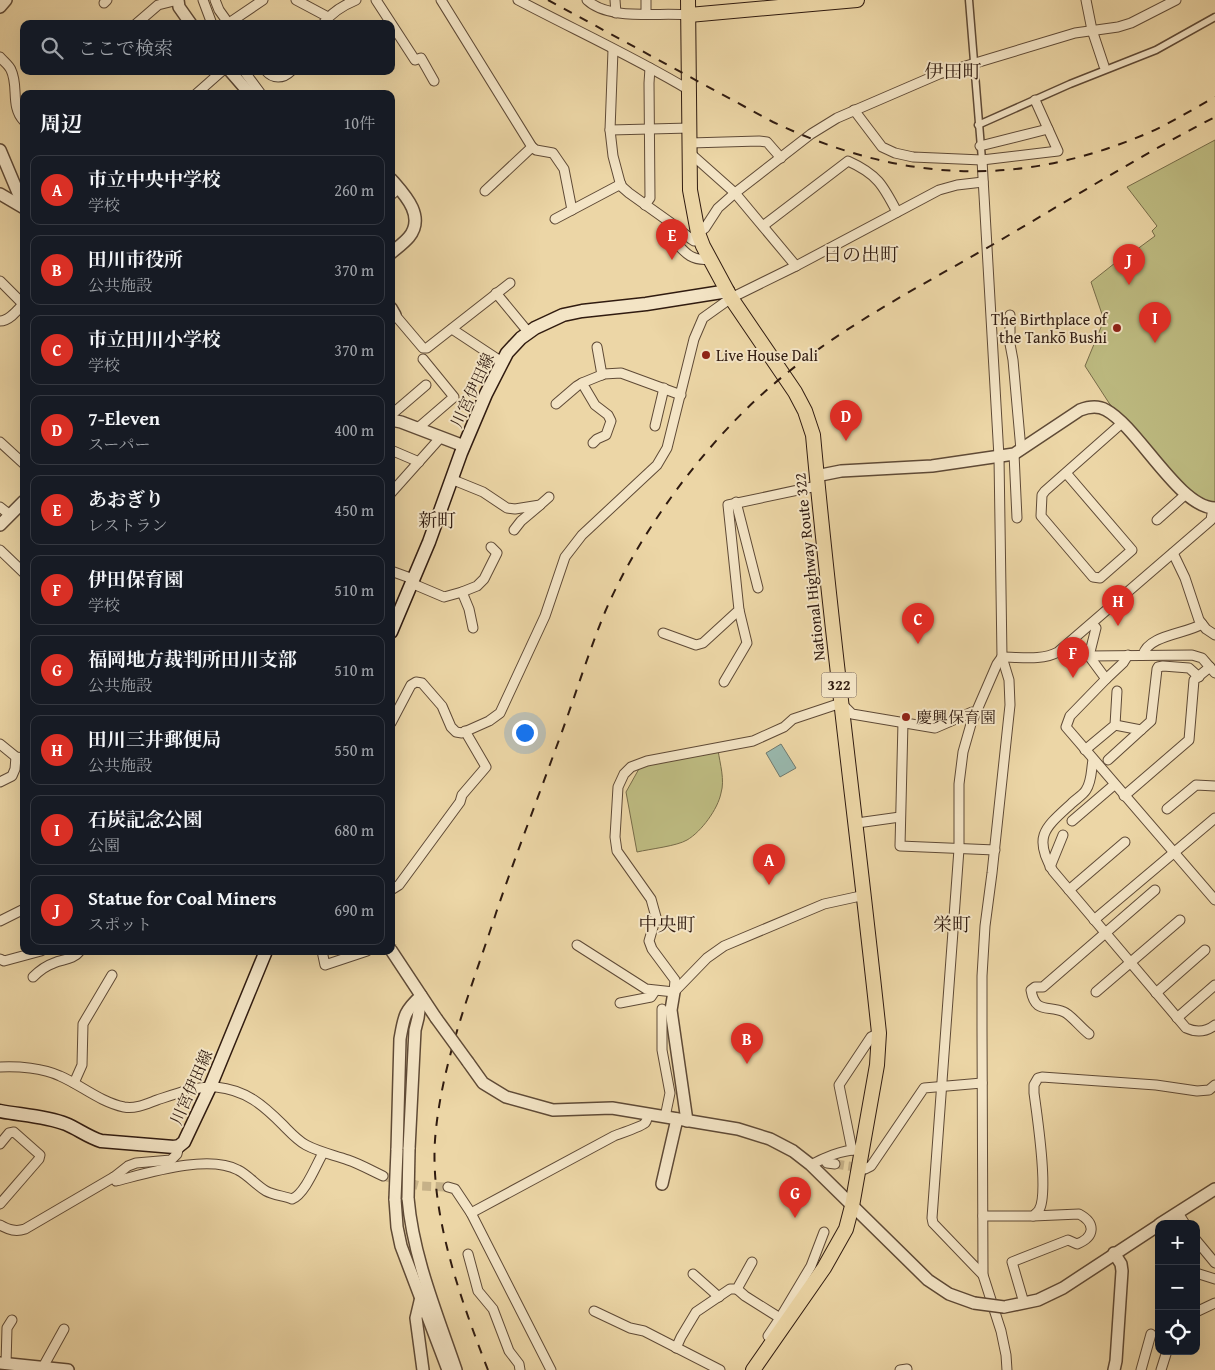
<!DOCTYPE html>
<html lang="ja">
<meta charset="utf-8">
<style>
:root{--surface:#171b24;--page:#242831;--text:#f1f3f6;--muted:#9ea1a6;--line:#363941;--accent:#d93025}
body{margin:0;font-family:"Gentium Book Plus","Noto Serif JP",serif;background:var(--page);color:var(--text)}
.controls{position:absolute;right:15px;bottom:15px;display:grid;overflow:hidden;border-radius:10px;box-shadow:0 5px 20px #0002}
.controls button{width:45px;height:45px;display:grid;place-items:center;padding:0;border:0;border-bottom:1px solid var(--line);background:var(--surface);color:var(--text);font:25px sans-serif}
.you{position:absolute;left:524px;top:732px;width:18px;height:18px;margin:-12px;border:4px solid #fff;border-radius:50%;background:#1a73e8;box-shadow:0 0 0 8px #1a73e833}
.badge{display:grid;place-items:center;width:32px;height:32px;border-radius:50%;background:var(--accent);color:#fff;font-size:16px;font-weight:700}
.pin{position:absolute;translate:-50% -41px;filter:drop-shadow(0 1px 2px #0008)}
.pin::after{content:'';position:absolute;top:26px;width:18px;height:15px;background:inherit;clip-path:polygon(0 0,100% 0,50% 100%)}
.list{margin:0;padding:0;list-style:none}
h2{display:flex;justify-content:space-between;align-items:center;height:65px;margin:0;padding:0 20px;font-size:21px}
h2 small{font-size:16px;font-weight:400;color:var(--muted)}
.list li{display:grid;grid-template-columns:32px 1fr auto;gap:15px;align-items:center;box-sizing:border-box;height:70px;margin:0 10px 10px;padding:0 10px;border:1px solid var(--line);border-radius:10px}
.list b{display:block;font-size:19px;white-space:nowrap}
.list p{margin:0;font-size:16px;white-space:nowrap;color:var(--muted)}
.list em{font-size:16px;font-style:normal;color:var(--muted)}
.icon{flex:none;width:28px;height:28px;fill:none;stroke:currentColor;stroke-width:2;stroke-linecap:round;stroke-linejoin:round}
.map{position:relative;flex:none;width:1215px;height:1370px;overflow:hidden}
.search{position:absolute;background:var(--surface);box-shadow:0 5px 20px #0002;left:20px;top:20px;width:375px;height:55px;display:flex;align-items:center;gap:12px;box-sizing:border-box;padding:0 18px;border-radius:10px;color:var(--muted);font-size:19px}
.panel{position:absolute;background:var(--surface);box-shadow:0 5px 20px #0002;left:20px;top:90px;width:375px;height:865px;border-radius:10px}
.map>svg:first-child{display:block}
.green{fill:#bebc82;stroke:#776c49}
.water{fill:#99b8ad;stroke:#6f796e}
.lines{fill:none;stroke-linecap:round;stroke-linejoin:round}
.minor-tunnel{stroke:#c6b188;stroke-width:9;stroke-dasharray:9 4.5;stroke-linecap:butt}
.pedestrian-casing{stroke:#5f4a36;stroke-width:9}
.minor-casing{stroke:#5f4a36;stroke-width:11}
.tertiary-casing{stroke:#5f4a36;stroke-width:14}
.secondary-casing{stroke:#301b10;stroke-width:15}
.primary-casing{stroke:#301b10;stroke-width:16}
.trunk-casing{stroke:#301b10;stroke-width:16}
.pedestrian{stroke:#f3e4c5;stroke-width:6}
.minor{stroke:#f3e4c5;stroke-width:9}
.tertiary{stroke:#f3e4c5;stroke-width:11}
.secondary{stroke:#f3e4c5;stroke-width:12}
.primary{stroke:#ecd6a6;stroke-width:14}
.trunk{stroke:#ecd6a6;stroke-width:14}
.rail{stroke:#301b10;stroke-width:2;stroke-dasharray:9 9;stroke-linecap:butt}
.tertiary-bridge-casing{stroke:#5f4a36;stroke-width:14;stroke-linecap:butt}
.tertiary-bridge{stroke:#f3e4c5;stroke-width:11}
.poi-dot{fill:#8f2418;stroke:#f3e4c5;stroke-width:2}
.labels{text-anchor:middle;stroke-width:4;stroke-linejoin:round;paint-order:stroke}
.shield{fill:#f3e4c5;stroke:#6a5746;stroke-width:1}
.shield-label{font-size:15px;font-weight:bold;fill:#301b10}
.poi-label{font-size:16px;fill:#301b10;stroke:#f3e4c5;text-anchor:start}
.street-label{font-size:16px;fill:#301b10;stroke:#f3e4c5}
.quarter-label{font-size:19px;fill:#301b10;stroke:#f3e4c5}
</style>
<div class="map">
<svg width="1215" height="1370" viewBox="0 0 1215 1370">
<rect width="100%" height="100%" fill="#ecd6a6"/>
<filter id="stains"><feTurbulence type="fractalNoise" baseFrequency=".004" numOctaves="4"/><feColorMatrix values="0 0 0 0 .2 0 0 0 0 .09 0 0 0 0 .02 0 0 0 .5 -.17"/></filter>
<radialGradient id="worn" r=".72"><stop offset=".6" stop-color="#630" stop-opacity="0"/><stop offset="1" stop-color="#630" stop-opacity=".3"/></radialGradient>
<g class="green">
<polygon points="1215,140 1215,504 1199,500 1179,481 1109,403 1085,366 1104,320 1091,282 1134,248 1136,250 1155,236 1152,231 1157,226 1127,187"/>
<path d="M718,750C720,764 725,780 721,793C718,809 701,832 687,840C677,846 650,849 637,852L626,792L640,767Z"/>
</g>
<polygon class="water" points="781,744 796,768 780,777 766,753"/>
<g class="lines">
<g class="minor-tunnel">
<polyline points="835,1164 862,1168"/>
<polyline points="383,1176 420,1186 448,1187"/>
</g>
<defs>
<g id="pedestrian">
<polyline points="969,0 982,160"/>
<polyline points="978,125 1070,84 1156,50 1215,17"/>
</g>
<g id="minor">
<polyline points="203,0 212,24"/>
<polyline points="215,0 219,10 229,24"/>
<polyline points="296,0 328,17"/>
<polyline points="376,0 415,60 421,58 434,81"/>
<polyline points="441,0 532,147"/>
<path d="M518,0C575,30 634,57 689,90"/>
<path d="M587,0C609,21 659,12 689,15"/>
<polyline points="615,0 616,13"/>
<polyline points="646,0 646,14"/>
<polyline points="1086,0 1092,30 1104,66"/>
<polyline points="104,3 107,0"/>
<polyline points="229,23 263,0"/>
<polyline points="136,24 158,5 178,0"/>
<path d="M323,24C331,13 344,5 356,0"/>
<polyline points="613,50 610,130 613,156 621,186 629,193 671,223 691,239 694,241 700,239"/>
<path d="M0,57C3,61 9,65 11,70C19,86 10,107 24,121"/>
<polyline points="244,71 261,94"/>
<path d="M266,71C273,79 283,79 291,71"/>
<polyline points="196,94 222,71"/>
<polyline points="854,110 882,147 895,153 913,157 982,160 1058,151 1035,100"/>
<polyline points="610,130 690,128"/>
<polyline points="690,143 759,141 767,142 781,158"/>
<polyline points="980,146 1048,129"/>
<polyline points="690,153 735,193 796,266"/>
<polyline points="982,160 999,457 1002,657 1009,680 1010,705 992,873 985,926 982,976 982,1028 983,1275 1001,1331 1006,1355 1007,1370"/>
<polyline points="485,191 532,147 536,150 553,153 564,169 572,210"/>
<polyline points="391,195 399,188"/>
<polyline points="645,205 650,198 649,83 650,68"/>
<polyline points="555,219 621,184"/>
<path d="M763,226L848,161C877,174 883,185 897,212"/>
<polyline points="698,233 705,228 718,208 735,193 811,134 837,118 939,74 1075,33 1118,27 1131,23 1176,0"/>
<path d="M669,235C683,249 688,262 710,259"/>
<polyline points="0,281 24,305"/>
<polyline points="496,293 529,333"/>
<polyline points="395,315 423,348 427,348 510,283"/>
<polyline points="1010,315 1010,344 1013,360 1021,450"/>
<path d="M0,321C9,321 17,311 23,304"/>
<polyline points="452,329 502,362"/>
<polyline points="597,347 602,375"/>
<polyline points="556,404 577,386 582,383"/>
<polyline points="391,415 426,385"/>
<polyline points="655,426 664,388"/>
<polyline points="418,428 454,397 423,359"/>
<polyline points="0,442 24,464"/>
<polyline points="593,443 597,439 606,435 611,421 608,415 595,405 582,383 604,374 621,373 681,395"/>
<polyline points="391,450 419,462"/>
<polyline points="1014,454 1017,518"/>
<polyline points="1066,473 1132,550 1100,578 1093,577 1041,516 1042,495 1045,491 1122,423"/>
<polyline points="451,479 483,492 507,508 515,509 540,505 549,497"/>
<polyline points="391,493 441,437"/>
<polyline points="736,502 758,588"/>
<polyline points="0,507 10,515"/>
<polyline points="1157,520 1186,494"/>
<polyline points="514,530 521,521 540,505"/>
<polyline points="0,550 24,573"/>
<polyline points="1173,553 1185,578 1199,620 1206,629 1215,635"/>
<polyline points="391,571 413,579"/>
<polyline points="411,583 444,597 462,592 469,609 473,628"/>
<polyline points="462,592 477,586 484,579 497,553 491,547"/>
<polyline points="1092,624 1096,628 1089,656 1106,679 1070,716 1066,727 1215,900"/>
<polyline points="663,633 696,645 703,643 739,610 728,505 817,486"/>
<path d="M1143,655C1148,635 1186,634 1202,624"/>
<polyline points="1089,656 1192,655 1202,658 1215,673"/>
<path d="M1002,657C1020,657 1042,661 1058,652L1211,520L1213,508"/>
<polyline points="1106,679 1123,663 1128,655"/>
<polyline points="724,682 747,643 739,610"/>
<polyline points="903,722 900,846 995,850"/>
<polyline points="391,723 411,685 416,682 422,683 442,706 451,727 456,732 462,733 489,721 500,713 545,616 565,557 582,535 657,465 667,448 694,339 703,318 731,298 796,266 939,190 957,185 983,182"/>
<polyline points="1141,730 1151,721 1157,669 1158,667 1163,666 1189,668 1199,677"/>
<polyline points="0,744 16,757 24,758"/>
<polyline points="1085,750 1115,725 1117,691"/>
<path d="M1093,760C1091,770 1092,781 1086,790C1083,795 1076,799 1072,803C1046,827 1032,836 1053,871L1186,1028C1197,1033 1206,1032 1215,1025"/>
<polyline points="1108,760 1141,730 1115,725"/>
<polyline points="0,782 12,776 15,769 16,757"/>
<polyline points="1124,796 1189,740 1194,680 1210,667"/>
<polyline points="1167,809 1196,785 1215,786"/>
<polyline points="1072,821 1114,785"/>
<polyline points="857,823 900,817"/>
<polyline points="1050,867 1063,835"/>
<polyline points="391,890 399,885 460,802 462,795 486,767 465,731"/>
<polyline points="1069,890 1125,842"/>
<polyline points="1094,920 1215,818"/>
<polyline points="0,921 24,909"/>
<polyline points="577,945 646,989 674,992"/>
<polyline points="322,951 325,965 367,951"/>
<polyline points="0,959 4,961 41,951"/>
<path d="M33,977C39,971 45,966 54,963C63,959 73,960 80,951"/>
<polyline points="674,992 675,980 652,949 649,941 656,917 651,899 617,851 615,837 618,787 624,774 631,767 647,761 753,741 784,727 793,719 841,703 852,714 935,728 972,712 976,713"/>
<polyline points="674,992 707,958 724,946 824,904 865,895"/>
<polyline points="1096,992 1180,920"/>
<polyline points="1156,993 1205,950"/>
<polyline points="620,1003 651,997 655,991"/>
<polyline points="662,1009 662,1050 670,1093 665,1117"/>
<polyline points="1177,1018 1215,985"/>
<path d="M1089,1034C1082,1029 1070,1014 1064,1012C1048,1005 1035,1014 1031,990L1035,987H1043L1155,890"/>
<path d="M0,1067C18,1066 43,1068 60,1076C81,1085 100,1102 124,1107C136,1109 146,1104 157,1100C175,1094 196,1086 216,1087C246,1090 263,1105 283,1125C290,1132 297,1140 306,1145C319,1152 334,1155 348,1160C360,1164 372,1171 383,1176"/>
<polyline points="74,1083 82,1065 83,1024 112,975"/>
<polyline points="0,1144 9,1133 14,1132 40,1155 39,1159 0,1204"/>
<polyline points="852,1150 839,1085 871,1037 879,1033"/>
<polyline points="824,1159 827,1163 835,1164"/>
<path d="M811,1165C823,1158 842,1150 856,1150"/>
<polyline points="865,1169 871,1166 924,1088 982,1083"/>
<path d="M114,1177L116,1181C148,1173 208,1154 238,1170C248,1175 256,1185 266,1191C273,1195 284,1196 292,1199C305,1194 316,1165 323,1153"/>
<polyline points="448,1187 455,1189 471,1213 551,1370"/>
<path d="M471,1213L614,1136C619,1134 643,1126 645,1123C647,1121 647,1118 648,1115"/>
<polyline points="1178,1213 1185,1224"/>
<path d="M983,1216H1033C1035,1214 1037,1213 1039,1210C1049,1194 1037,1115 1034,1093V1085L1038,1078L1042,1077L1156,1085L1197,1091L1209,1090L1215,1085"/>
<path d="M0,1225C9,1230 16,1232 25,1229L114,1177L128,1166L136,1163L171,1160L177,1154L179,1146"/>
<polyline points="1196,1240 1215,1263"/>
<polyline points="468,1254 478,1291 493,1309 509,1351 519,1364 520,1370"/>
<polyline points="1196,1273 1215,1279"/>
<polyline points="693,1274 719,1297"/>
<polyline points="983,1275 933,1223 932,1218 959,849 959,784 963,752 971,724 997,664 1002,657"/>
<polyline points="737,1289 745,1296 780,1318 768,1336 774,1339"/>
<path d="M1024,1303L1012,1262L1068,1240L1077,1244C1095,1237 1096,1223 1079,1214L1033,1216"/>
<polyline points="594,1311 630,1328 644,1331 720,1370"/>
<polyline points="1196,1312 1215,1303"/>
<polyline points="780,1318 811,1266 824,1232"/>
<polyline points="676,1348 681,1337 696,1312 730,1289 737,1289 752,1262"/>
<polyline points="6,1364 7,1328 12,1320"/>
<polyline points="43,1367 64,1329"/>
<polyline points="900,1370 907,1369"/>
<polyline points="1141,1370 1151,1334"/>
<polyline points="1161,1370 1167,1351"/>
</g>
<g id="tertiary">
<polyline points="178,0 179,7 191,24"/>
<polyline points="0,7 6,0"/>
<polyline points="230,71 250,94"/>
<polyline points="0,150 24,207"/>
<path d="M391,179C404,194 426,216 409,237C404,243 397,248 391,253"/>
<polyline points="0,194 24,208"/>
<polyline points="391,308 395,315 391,318"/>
<polyline points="391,420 401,422 464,446"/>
<path d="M816,476L841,471L932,466L1014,454L1080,410C1088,407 1097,405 1106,410C1138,427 1179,508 1215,508"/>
<polyline points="0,525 24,501"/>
<polyline points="391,950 436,1018"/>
<polyline points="674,992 671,1010 687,1121"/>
<polyline points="468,1062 483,1083 506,1097 553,1110 612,1108 738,1129 770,1139 793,1151 811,1165 928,1280 949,1294 974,1303"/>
<polyline points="409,1149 415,1030 418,1018 421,996"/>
<path d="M397,1150L400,1039C404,1017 404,1011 421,996"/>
<polyline points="662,1184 677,1119"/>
<path d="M408,1198C413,1257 437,1314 456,1370"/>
<polyline points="395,1199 397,1227 401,1246 448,1370"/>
<polyline points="1160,1224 1215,1189"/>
<polyline points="421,1297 416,1318 423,1370"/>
<polyline points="1004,1307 1038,1300 1063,1288 1159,1225"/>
<polyline points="0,1363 68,1370"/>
<polyline points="1114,1370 1116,1361 1122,1271 1121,1264 1114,1253"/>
</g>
<g id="secondary">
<polyline points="391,632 429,542 461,453 486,394 507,353 521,338 535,328 563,315 582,311 646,304 728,291"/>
<path d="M0,1111C21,1115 46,1116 66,1124C78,1129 88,1137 101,1141L174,1147L179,1146L184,1142L210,1087L266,951"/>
</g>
<polyline id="primary" points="689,15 857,0"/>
<path id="trunk" d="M688,0L690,190L698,233L703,246L731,298L795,392L805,411L813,435C831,635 858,834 879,1033L877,1065L852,1206L846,1229L824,1268L753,1370"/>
</defs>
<use href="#pedestrian" class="pedestrian-casing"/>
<use href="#minor" class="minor-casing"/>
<use href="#tertiary" class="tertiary-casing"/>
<use href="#secondary" class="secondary-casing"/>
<use href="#primary" class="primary-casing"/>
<use href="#trunk" class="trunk-casing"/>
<use href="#pedestrian" class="pedestrian"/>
<use href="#minor" class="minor"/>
<use href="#tertiary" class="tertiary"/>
<use href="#secondary" class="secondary"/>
<use href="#primary" class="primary"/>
<use href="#trunk" class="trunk"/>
<g class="rail">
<path d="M548,0L773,122C900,182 1018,189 1148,133C1171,123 1193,109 1215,97"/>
<path d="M488,1370C460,1298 427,1207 436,1129C444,1055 473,984 496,913C515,857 536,803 556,748C573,703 587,656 605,612C637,537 698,453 758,398C827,334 912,291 992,245C1066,202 1139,156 1215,117"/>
</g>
<defs>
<g id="tertiary-bridge">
<polyline points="436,1018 468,1062"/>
<polyline points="408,1198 409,1149"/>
<polyline points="395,1199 397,1150"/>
<polyline points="974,1303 1004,1307"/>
</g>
</defs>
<use href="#tertiary-bridge" class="tertiary-bridge-casing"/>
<use href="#tertiary-bridge" class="tertiary-bridge"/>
</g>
<g class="poi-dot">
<circle cx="1117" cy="328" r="5"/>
<circle cx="706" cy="355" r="5"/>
<circle cx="906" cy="717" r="5"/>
</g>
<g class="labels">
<rect class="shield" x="821.5" y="672.5" width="35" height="25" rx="4"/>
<g class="shield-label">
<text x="839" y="690">322</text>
</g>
<g class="poi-label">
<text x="1107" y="325" text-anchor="end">The Birthplace of<tspan x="1107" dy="18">the Tankō Bushi</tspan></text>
<text x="716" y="361">Live House Dali</text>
<text x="916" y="723">慶興保育園</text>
</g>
<g class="street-label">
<text transform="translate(472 390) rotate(-65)" y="6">川宮伊田線</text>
<text transform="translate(809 567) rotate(-96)" y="6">National Highway Route 322</text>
<text transform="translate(191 1087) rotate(-66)" y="6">川宮伊田線</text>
</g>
<g class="quarter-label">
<text x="953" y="78">伊田町</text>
<text x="861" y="261">日の出町</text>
<text x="437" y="527">新町</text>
<text x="667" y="931">中央町</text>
<text x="952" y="931">栄町</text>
</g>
</g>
<rect width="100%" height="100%" filter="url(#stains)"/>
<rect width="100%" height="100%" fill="url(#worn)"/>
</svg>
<div class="controls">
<button>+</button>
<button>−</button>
<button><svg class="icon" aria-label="locate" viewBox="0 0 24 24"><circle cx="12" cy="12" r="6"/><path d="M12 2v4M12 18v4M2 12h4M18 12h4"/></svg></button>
</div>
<div class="you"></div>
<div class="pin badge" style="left:769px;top:885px">A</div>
<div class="pin badge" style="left:747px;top:1064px">B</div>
<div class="pin badge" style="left:918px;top:644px">C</div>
<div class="pin badge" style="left:846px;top:441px">D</div>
<div class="pin badge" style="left:672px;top:260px">E</div>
<div class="pin badge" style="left:1073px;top:678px">F</div>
<div class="pin badge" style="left:795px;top:1218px">G</div>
<div class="pin badge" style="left:1118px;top:626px">H</div>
<div class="pin badge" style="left:1155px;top:343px">I</div>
<div class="pin badge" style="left:1129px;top:285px">J</div>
<div class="search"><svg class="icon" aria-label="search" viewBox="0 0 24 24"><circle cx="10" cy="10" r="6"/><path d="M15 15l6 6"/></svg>ここで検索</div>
<section class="panel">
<h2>周辺<small>10件</small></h2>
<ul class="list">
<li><span class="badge">A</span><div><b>市立中央中学校</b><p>学校</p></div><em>260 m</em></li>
<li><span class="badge">B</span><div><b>田川市役所</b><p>公共施設</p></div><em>370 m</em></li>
<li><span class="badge">C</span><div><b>市立田川小学校</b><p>学校</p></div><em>370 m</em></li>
<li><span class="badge">D</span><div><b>7-Eleven</b><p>スーパー</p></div><em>400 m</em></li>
<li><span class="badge">E</span><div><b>あおぎり</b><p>レストラン</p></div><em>450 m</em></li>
<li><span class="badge">F</span><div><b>伊田保育園</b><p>学校</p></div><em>510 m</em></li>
<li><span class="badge">G</span><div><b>福岡地方裁判所田川支部</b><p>公共施設</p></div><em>510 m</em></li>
<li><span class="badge">H</span><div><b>田川三井郵便局</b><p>公共施設</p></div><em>550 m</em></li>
<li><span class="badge">I</span><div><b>石炭記念公園</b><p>公園</p></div><em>680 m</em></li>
<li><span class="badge">J</span><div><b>Statue for Coal Miners</b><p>スポット</p></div><em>690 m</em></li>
</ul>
</section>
</div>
